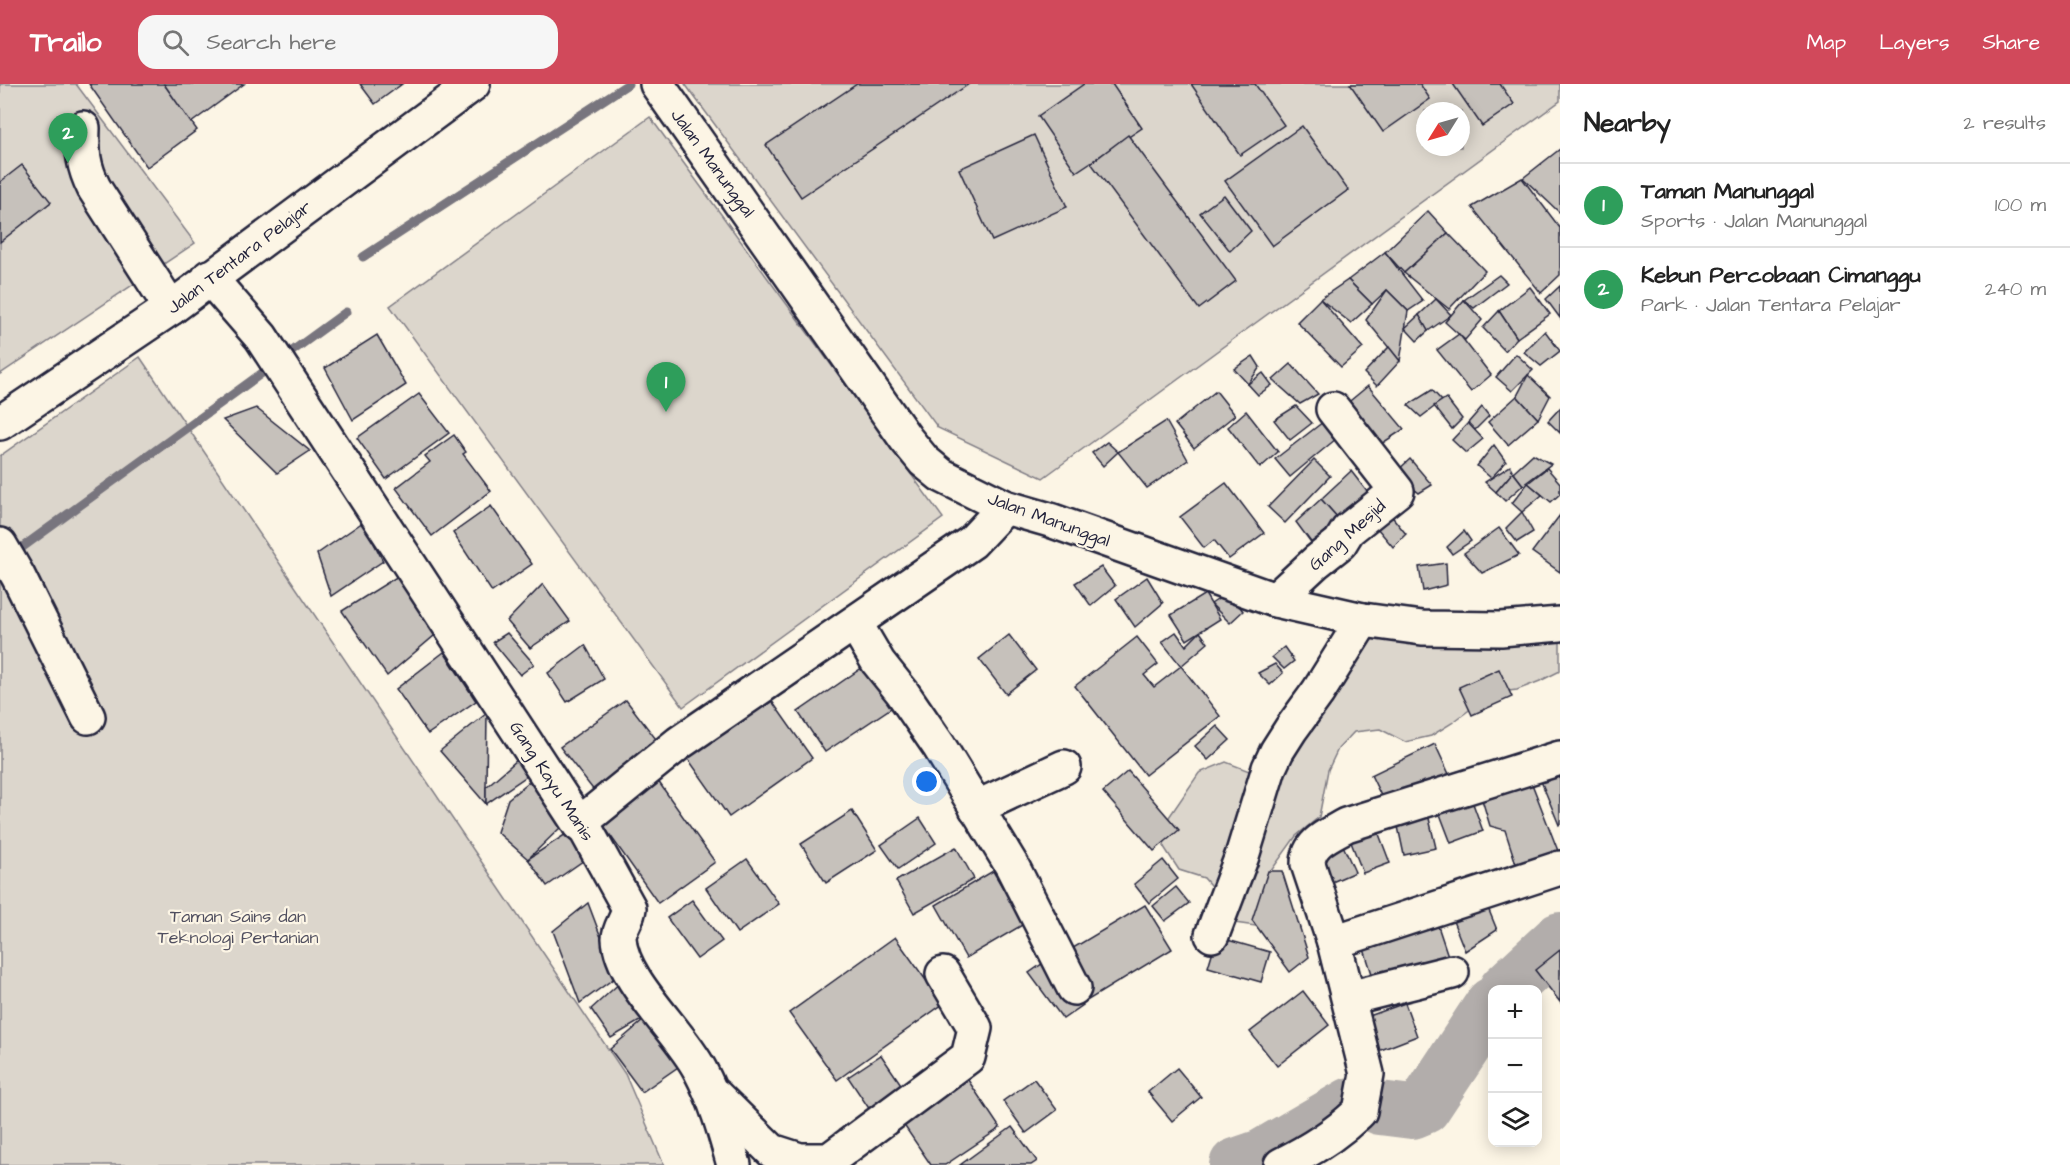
<!DOCTYPE html>
<meta charset="utf-8">
<style>
:root{--surface:#fff;--page:#f6f6f6;--text:#222;--muted:#767676;--line:#e0e0e0;--accent:#d1495b}
body{margin:0;font-family:"Architects Daughter",sans-serif;background:var(--page);color:var(--text)}
.controls{position:absolute;right:18px;bottom:18px;display:grid;overflow:hidden;border-radius:12px;box-shadow:0 3px 15px #0003}
.controls button{width:54px;height:54px;display:grid;place-items:center;padding:0;border:0;border-bottom:2px solid var(--line);background:var(--surface);color:var(--text);font:30px sans-serif}
.compass{position:absolute;left:1416px;top:18px;width:54px;height:54px;border-radius:50%;background:var(--surface);box-shadow:0 3px 15px #0003;rotate:233deg}
.you{position:absolute;left:927px;top:698px;width:21px;height:21px;margin:-15px;border:4px solid #fff;border-radius:50%;background:#1a73e8;box-shadow:0 0 0 9px #1a73e833}
.badge{display:grid;place-items:center;width:39px;height:39px;border-radius:50%;background:var(--accent);color:#fff;font-size:20px;font-weight:700}
.pin{position:absolute;translate:-50% -50px;filter:drop-shadow(0 2px 3px #0008)}
.pin::after{content:'';position:absolute;top:32px;width:21px;height:18px;background:inherit;clip-path:polygon(0 0,100% 0,50% 100%)}
.list{margin:0;padding:0;list-style:none}
h2{display:flex;justify-content:space-between;align-items:center;height:78px;margin:0;padding:0 24px;font-size:26px}
h2 small{font-size:20px;font-weight:400;color:var(--muted)}
.list li{display:grid;grid-template-columns:39px 1fr auto;gap:18px;align-items:center;box-sizing:border-box;height:84px;padding:0 24px;border-top:2px solid var(--line)}
.list b{display:block;font-size:22px;white-space:nowrap}
.list p{margin:0;font-size:20px;white-space:nowrap;color:var(--muted)}
.list em{font-size:20px;font-style:normal;color:var(--muted)}
.icon{flex:none;width:33px;height:33px;fill:none;stroke:currentColor;stroke-width:2;stroke-linecap:round;stroke-linejoin:round}
.map{position:relative;flex:none;width:1560px;height:1081px;overflow:hidden}
header{display:flex;align-items:center;gap:36px;box-sizing:border-box;height:84px;padding:0 30px;background:var(--accent);color:#fff}
header strong{font-size:28px}
nav{display:flex;gap:33px;margin-inline-start:auto;font-size:21px}
.search{width:420px;height:54px;background:var(--page);display:flex;align-items:center;gap:15px;box-sizing:border-box;padding:0 21px;border-radius:18px;color:var(--muted);font-size:22px}
main{display:flex}
aside{flex:1;background:var(--surface)}
.map>svg:first-child{display:block}
.green{fill:#dcd6cc;stroke:#7f7c84;stroke-width:1.5;fill-rule:evenodd}
.lines{fill:none;stroke-linecap:round;stroke-linejoin:round}
.stream{stroke:#78757e;stroke-width:9}
.river{stroke:#b2adab;stroke-width:54}
.building{fill:#c6c1bb;stroke:#22223b;stroke-width:1.5}
.minor-casing{stroke:#22223b;stroke-width:38}
.major-casing{stroke:#22223b;stroke-width:38}
.minor{stroke:#fcf5e5;stroke-width:33}
.major{stroke:#fcf5e5;stroke-width:33}
.labels{text-anchor:middle;stroke-width:4.5;stroke-linejoin:round;paint-order:stroke}
.street-label{font-size:18px;fill:#22223b;stroke:#fcf5e5}
.park-label{font-size:18px;fill:#504f5f;stroke:#fcf5e5}
</style>
<header>
<strong>Trailo</strong>
<div class="search"><svg class="icon" aria-label="search" viewBox="0 0 24 24"><circle cx="10" cy="10" r="6"/><path d="M15 15l6 6"/></svg>Search here</div>
<nav><a>Map</a><a>Layers</a><a>Share</a></nav>
</header>
<main>
<div class="map">
<svg width="1560" height="1081" viewBox="0 0 1560 1081">
<rect width="100%" height="100%" fill="#fcf5e5"/>
<filter id="ink" filterUnits="userSpaceOnUse"><feTurbulence type="fractalNoise" baseFrequency=".0167" numOctaves="2"/><feDisplacementMap in="SourceGraphic" scale="12" xChannelSelector="R" yChannelSelector="G"/><feConvolveMatrix kernelMatrix="1 2 1 2 8 2 1 2 1" color-interpolation-filters="sRGB"/></filter>
<g filter="url(#ink)">
<g class="green">
<polygon points="0,0 76,0 195,159 0,290"/>
<path d="M685,0H1560V17L1043,394L938,344ZM1425,27H1461V63H1425Z"/>
<polygon points="650,33 943,434 683,623 390,222"/>
<polygon points="140,273 625,990 664,1081 0,1081 0,372"/>
<polygon points="1355,544 1560,555 1560,587 1540,597 1517,606 1492,609 1452,639 1431,652 1405,658 1380,645 1354,648 1338,665 1328,686 1319,733 1296,752 1268,791 1262,843 1235,839 1222,815 1204,794 1179,786 1164,763 1167,736 1199,689 1226,678 1249,687 1274,671"/>
</g>
<g class="lines">
<g class="stream">
<polyline points="363,173 628,0"/>
<polyline points="13,470 346,228"/>
</g>
<g class="river">
<polyline points="1505,906 1560,855"/>
<polyline points="1380,1024 1412,1028 1424,1023 1492,920"/>
<polyline points="1236,1081 1262,1072 1351,1020"/>
</g>
</g>
<g class="building">
<polygon points="89,0 164,0 197,46 147,83"/>
<polygon points="164,0 244,0 191,39"/>
<polygon points="360,0 402,0 375,20"/>
<polygon points="857,0 969,0 801,113 766,61"/>
<polygon points="1084,0 1112,0 1142,44 1076,88 1038,32"/>
<polygon points="1191,0 1255,0 1284,41 1240,71"/>
<polygon points="1350,0 1420,0 1430,15 1383,48"/>
<polygon points="1453,0 1500,0 1514,20 1482,42"/>
<polygon points="1302,42 1348,106 1272,162 1225,97"/>
<polygon points="1034,51 1067,123 992,157 959,85"/>
<polygon points="1128,51 1236,197 1199,225 1091,79"/>
<polygon points="1560,65 1560,127 1559,128 1523,94"/>
<polygon points="22,81 51,118 0,158 0,98"/>
<polygon points="1522,94 1560,144 1560,191 1541,209 1472,123"/>
<polygon points="1224,111 1251,147 1230,167 1200,129"/>
<polygon points="1428,127 1448,149 1404,189 1385,168"/>
<polygon points="1448,149 1485,187 1449,225 1404,189"/>
<polygon points="1385,168 1423,217 1408,227 1387,206 1372,220 1348,196"/>
<polygon points="1499,191 1507,199 1474,224 1464,216"/>
<polygon points="1348,196 1372,220 1351,239 1320,215"/>
<polygon points="1560,202 1560,234 1546,215"/>
<polygon points="1530,203 1550,230 1517,254 1499,227"/>
<polygon points="1387,206 1408,227 1400,277 1366,236"/>
<polygon points="1320,215 1363,264 1341,283 1297,238"/>
<polygon points="1436,215 1451,231 1428,247 1419,231"/>
<polygon points="1464,216 1482,236 1465,256 1445,238"/>
<polygon points="1499,227 1517,254 1505,267 1483,244"/>
<polygon points="1419,231 1428,247 1417,257 1405,244"/>
<polygon points="1545,247 1560,267 1541,282 1524,268"/>
<polygon points="1459,250 1491,291 1471,308 1437,266"/>
<polygon points="377,251 406,301 353,336 325,284"/>
<polygon points="1389,263 1400,277 1377,302 1364,289"/>
<polygon points="1516,270 1533,286 1512,307 1496,293"/>
<polygon points="1253,272 1260,283 1248,300 1234,285"/>
<polygon points="1291,280 1318,310 1300,320 1273,296"/>
<polygon points="1263,289 1272,301 1258,311 1248,300"/>
<polygon points="1528,291 1550,312 1538,335 1517,312"/>
<polygon points="1368,302 1404,345 1378,362 1345,321"/>
<polygon points="1432,306 1442,317 1421,333 1408,321"/>
<polygon points="1216,307 1235,331 1194,364 1175,340"/>
<polygon points="419,310 449,349 386,395 357,354"/>
<polygon points="1517,312 1538,335 1508,361 1488,338"/>
<polygon points="1446,314 1462,335 1452,345 1434,322"/>
<polygon points="1296,322 1312,339 1290,356 1274,336"/>
<polygon points="1482,323 1489,332 1475,346 1468,339"/>
<polygon points="256,324 310,367 277,389 223,336"/>
<polygon points="1560,324 1560,349 1548,337"/>
<polygon points="1246,327 1278,368 1260,384 1228,343"/>
<polygon points="1166,337 1188,376 1147,404 1118,368"/>
<polygon points="1323,338 1336,355 1290,393 1275,375"/>
<polygon points="1468,339 1483,355 1466,369 1452,356"/>
<polygon points="454,351 466,368 463,370 491,407 432,452 396,404 430,378 425,372"/>
<polygon points="1107,358 1118,368 1103,382 1092,369"/>
<polygon points="1494,361 1506,378 1491,394 1477,382"/>
<polygon points="1533,370 1551,380 1523,401 1513,388"/>
<polygon points="1410,375 1432,401 1419,409 1395,389"/>
<polygon points="1314,376 1330,392 1285,439 1268,423"/>
<polygon points="1510,382 1513,388 1496,408 1485,398"/>
<polygon points="1547,384 1560,399 1560,410 1551,418 1528,399"/>
<polygon points="1351,387 1368,409 1338,434 1321,415"/>
<polygon points="1513,388 1523,401 1505,417 1496,408"/>
<polygon points="1226,399 1264,449 1229,475 1214,456 1204,464 1180,433"/>
<polygon points="1528,399 1542,411 1522,428 1512,419"/>
<polygon points="1321,415 1338,434 1313,461 1296,438"/>
<polygon points="491,422 532,480 492,508 453,449"/>
<polygon points="1386,425 1406,450 1393,463 1372,438"/>
<polygon points="1522,428 1533,448 1517,458 1506,444"/>
<polygon points="1560,431 1560,488 1532,468"/>
<polygon points="363,438 383,477 331,512 317,470"/>
<polygon points="1499,444 1519,471 1482,489 1464,469"/>
<polygon points="1464,447 1471,457 1452,470 1447,463"/>
<polygon points="1446,479 1447,501 1423,507 1419,483"/>
<polygon points="1101,483 1115,502 1091,522 1075,499"/>
<polygon points="398,492 435,551 387,592 342,527"/>
<polygon points="1147,493 1163,519 1135,543 1116,515"/>
<polygon points="543,500 570,537 530,564 507,537"/>
<polygon points="1229,508 1243,527 1230,539 1211,520"/>
<polygon points="1205,510 1220,535 1187,556 1171,531"/>
<polygon points="1176,548 1186,562 1200,548 1208,559 1181,582 1162,558"/>
<polygon points="507,549 534,580 520,591 493,558"/>
<polygon points="1009,551 1036,586 1006,610 979,575"/>
<polygon points="1137,553 1158,580 1144,591 1154,603 1181,582 1220,632 1145,691 1075,602"/>
<polygon points="585,561 604,595 567,618 548,589"/>
<polygon points="1284,563 1294,577 1284,585 1272,573"/>
<polygon points="444,568 476,617 428,650 396,605"/>
<polygon points="1275,580 1283,589 1270,601 1258,589"/>
<polygon points="866,581 894,622 825,668 798,628"/>
<polygon points="1499,585 1512,613 1472,631 1459,603"/>
<polygon points="769,613 812,674 729,733 686,672"/>
<polygon points="626,616 659,659 595,708 560,663"/>
<polygon points="487,629 486,703 486,720 440,667"/>
<polygon points="1217,642 1230,656 1208,676 1195,662"/>
<polygon points="1435,660 1449,690 1386,722 1371,691"/>
<polygon points="525,669 537,685 486,720 486,703"/>
<polygon points="1128,687 1179,746 1154,767 1103,708"/>
<polygon points="1527,687 1560,772 1518,786 1505,746 1490,742 1480,709"/>
<polygon points="1560,690 1560,740 1559,741 1541,697"/>
<polygon points="530,697 562,742 528,775 497,748 508,715"/>
<polygon points="658,697 715,778 658,819 600,737"/>
<polygon points="1471,714 1483,747 1451,759 1438,725"/>
<polygon points="1427,726 1436,764 1404,771 1396,733"/>
<polygon points="852,727 877,766 826,799 801,760"/>
<polygon points="920,734 936,759 898,785 881,761"/>
<polygon points="1374,737 1390,779 1363,789 1347,748"/>
<polygon points="569,748 587,774 547,802 528,775"/>
<polygon points="1341,757 1355,788 1323,802 1309,770"/>
<polygon points="956,763 974,795 914,829 896,797"/>
<polygon points="747,775 779,820 737,849 706,804"/>
<polygon points="1163,776 1178,795 1149,819 1134,800"/>
<polygon points="993,787 1024,840 966,874 936,821"/>
<polygon points="1268,787 1282,787 1309,873 1290,888 1252,836"/>
<polygon points="1176,803 1189,819 1165,837 1153,822"/>
<polygon points="692,816 722,857 697,875 667,834"/>
<polygon points="588,819 616,893 580,919 553,847"/>
<polygon points="1486,819 1497,846 1465,867 1451,832"/>
<polygon points="1145,821 1172,865 1085,918 1063,870"/>
<polygon points="1435,833 1449,875 1375,899 1361,856"/>
<polygon points="895,853 943,920 837,996 789,929"/>
<polygon points="1217,853 1270,868 1261,898 1208,883"/>
<polygon points="1560,866 1560,918 1535,886"/>
<polygon points="1049,875 1083,921 1063,935 1029,889"/>
<polygon points="623,896 650,931 611,954 591,925"/>
<polygon points="1303,907 1329,941 1277,982 1250,948"/>
<polygon points="1405,919 1417,952 1373,969 1361,935"/>
<polygon points="650,931 678,983 642,1008 610,965"/>
<polygon points="881,971 905,1006 872,1029 848,993"/>
<polygon points="1177,984 1201,1013 1172,1037 1148,1008"/>
<polygon points="962,987 1000,1044 945,1081 931,1081 897,1031"/>
<polygon points="1034,995 1057,1026 1026,1049 1003,1017"/>
<polygon points="1012,1043 1037,1077 1031,1081 960,1081"/>
</g>
<g class="lines">
<defs>
<g id="minor">
<polyline points="657,0 906,355 924,377 941,391 1005,423 1050,436 1275,516 1363,536 1422,544 1501,545 1560,540"/>
<path d="M83,44C82,68 83,82 94,104L171,224"/>
<path d="M209,193L261,253L579,740L586,746L629,824C628,835 619,844 619,854C621,897 680,947 700,986C716,1016 725,1049 734,1081"/>
<polyline points="0,461 18,492 88,633"/>
<polyline points="1275,516 1316,478 1340,459 1348,446 1397,407 1333,325"/>
<polyline points="855,539 878,578 902,608 939,662 1012,782 1074,904"/>
<polyline points="976,724 1064,683"/>
<polyline points="579,740 679,659 972,458 1005,423"/>
<polyline points="1212,851 1242,772 1269,684 1277,667 1291,645 1318,608 1363,536"/>
<polyline points="1334,858 1560,784"/>
<polyline points="1349,914 1452,888"/>
<polyline points="716,1012 772,1067 800,1076 829,1076 968,973 975,944 943,890"/>
<path d="M1281,1081C1309,1067 1334,1052 1357,1030L1360,1027L1367,990L1334,858L1308,780C1308,758 1329,751 1346,741L1560,674"/>
</g>
<polyline id="major" points="0,339 171,224 473,0"/>
</defs>
<use href="#minor" class="minor-casing"/>
<use href="#major" class="major-casing"/>
<use href="#minor" class="minor"/>
<use href="#major" class="major"/>
</g>
</g>
<g class="labels">
<g class="street-label">
<text transform="translate(713 79) rotate(54)" y="6">Jalan Manunggal</text>
<text transform="translate(239 173) rotate(-37)" y="6">Jalan Tentara Pelajar</text>
<text transform="translate(1049 435) rotate(20)" y="6">Jalan Manunggal</text>
<text transform="translate(1347 451) rotate(-42)" y="6">Gang Mesjid</text>
<text transform="translate(552 697) rotate(57)" y="6">Gang Kayu Manis</text>
</g>
<g class="park-label">
<text x="238" y="838">Taman Sains dan<tspan x="238" dy="21">Teknologi Pertanian</tspan></text>
</g>
</g>
</svg>
<div class="controls">
<button>+</button>
<button>−</button>
<button><svg class="icon" aria-label="layers" viewBox="0 0 24 24"><path d="M12 4l9 5-9 5-9-5zM3 14l9 5 9-5"/></svg></button>
</div>
<svg class="compass" viewBox="-18 -18 36 36"><path d="M0-13l5 13h-10z" fill="#e53935"/><path d="M0 13l5-13h-10z" fill="#767676"/></svg>
<div class="you"></div>
<div class="pin badge" style="left:666px;top:328px;background:#2e9e5b">1</div>
<div class="pin badge" style="left:68px;top:79px;background:#2e9e5b">2</div>
</div>
<aside>
<h2>Nearby<small>2 results</small></h2>
<ul class="list">
<li><span class="badge" style="background:#2e9e5b">1</span><div><b>Taman Manunggal</b><p>Sports · Jalan Manunggal</p></div><em>100 m</em></li>
<li><span class="badge" style="background:#2e9e5b">2</span><div><b>Kebun Percobaan Cimanggu</b><p>Park · Jalan Tentara Pelajar</p></div><em>240 m</em></li>
</ul>
</aside>
</main>
